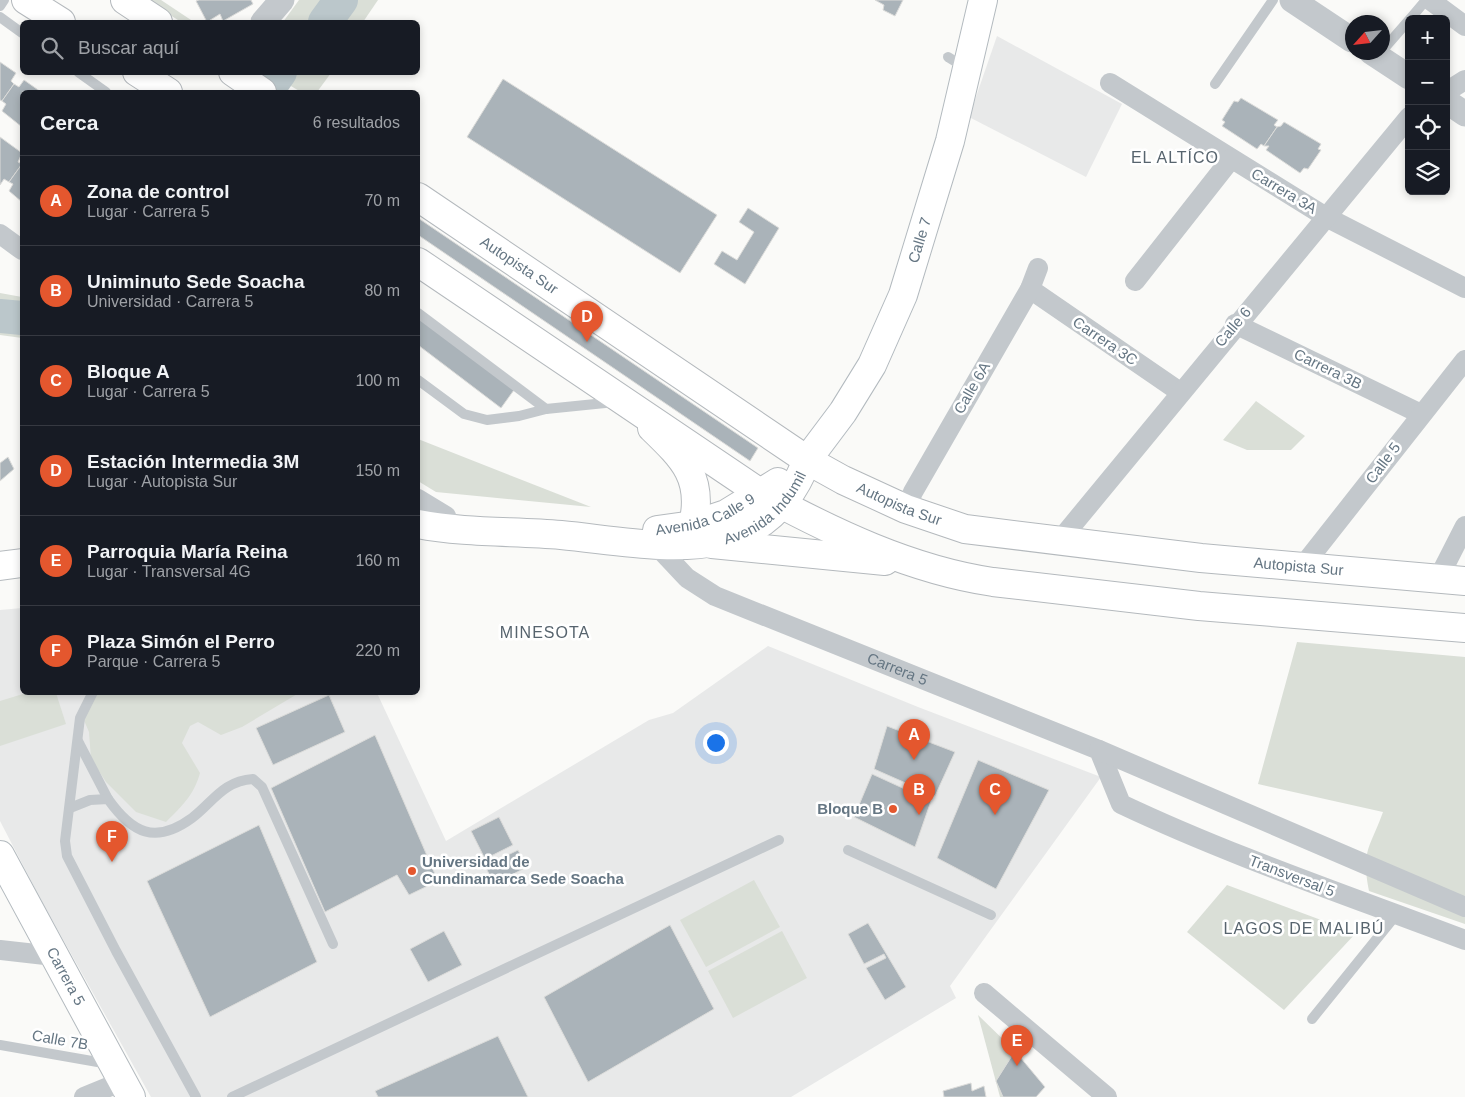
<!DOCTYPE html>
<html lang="es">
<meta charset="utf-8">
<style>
:root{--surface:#171b24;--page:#242831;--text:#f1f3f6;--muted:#9ea1a6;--line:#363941;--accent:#e4572e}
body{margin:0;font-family:Arial,sans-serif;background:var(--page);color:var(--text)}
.controls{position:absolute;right:15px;top:15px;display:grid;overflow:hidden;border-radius:8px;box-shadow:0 2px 8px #0003}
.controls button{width:45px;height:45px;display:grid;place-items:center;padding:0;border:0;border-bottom:1px solid var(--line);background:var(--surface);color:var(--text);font:25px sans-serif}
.compass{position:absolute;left:1345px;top:15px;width:45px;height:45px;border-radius:50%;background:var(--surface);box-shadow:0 2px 8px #0003;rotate:243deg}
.you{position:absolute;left:715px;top:742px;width:18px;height:18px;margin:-12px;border:4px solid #fff;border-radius:50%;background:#1a73e8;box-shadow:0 0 0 8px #1a73e833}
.badge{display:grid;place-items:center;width:32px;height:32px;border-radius:50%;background:var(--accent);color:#fff;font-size:16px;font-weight:700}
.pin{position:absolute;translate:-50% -41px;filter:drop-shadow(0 1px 2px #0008)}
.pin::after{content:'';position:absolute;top:26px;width:18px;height:15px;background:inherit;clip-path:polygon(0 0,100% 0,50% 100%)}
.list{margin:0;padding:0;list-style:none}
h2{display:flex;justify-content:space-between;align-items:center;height:65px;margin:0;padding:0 20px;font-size:21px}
h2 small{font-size:16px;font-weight:400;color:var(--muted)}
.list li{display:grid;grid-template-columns:32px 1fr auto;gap:15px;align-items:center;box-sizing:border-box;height:90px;padding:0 20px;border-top:1px solid var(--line)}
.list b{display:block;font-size:19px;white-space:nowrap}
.list p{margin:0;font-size:16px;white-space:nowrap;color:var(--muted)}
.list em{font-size:16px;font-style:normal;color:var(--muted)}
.icon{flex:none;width:28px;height:28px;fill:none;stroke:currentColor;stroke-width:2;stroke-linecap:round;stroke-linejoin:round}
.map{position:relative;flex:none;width:1465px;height:1097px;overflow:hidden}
.search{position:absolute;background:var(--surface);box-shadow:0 2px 8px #0003;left:20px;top:20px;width:400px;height:55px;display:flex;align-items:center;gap:12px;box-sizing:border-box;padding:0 18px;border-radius:8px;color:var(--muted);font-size:19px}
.panel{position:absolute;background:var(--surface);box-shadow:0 2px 8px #0003;left:20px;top:90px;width:400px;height:605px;border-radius:8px}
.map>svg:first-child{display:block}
.built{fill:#e8e9e9}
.green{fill:#dadfd7}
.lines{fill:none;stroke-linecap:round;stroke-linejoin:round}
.river{stroke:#bbc7cb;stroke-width:34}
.building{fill:#aab3b9;stroke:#dcdcda}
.secondary-casing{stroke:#b3babf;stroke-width:30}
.primary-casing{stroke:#b5babe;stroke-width:30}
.trunk-casing{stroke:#b4b9bd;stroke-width:30}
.service{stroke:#c3c8cc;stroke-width:10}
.minor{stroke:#c3c8cc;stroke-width:20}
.tertiary{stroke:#c3c8cc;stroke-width:25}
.secondary{stroke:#fff;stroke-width:28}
.primary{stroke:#fff;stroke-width:28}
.trunk{stroke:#fff;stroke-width:28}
.poi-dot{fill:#e4572e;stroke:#fff;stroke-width:2}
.labels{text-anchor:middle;stroke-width:5;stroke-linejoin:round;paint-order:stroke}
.street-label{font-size:15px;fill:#657683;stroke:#fff}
.poi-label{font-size:15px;font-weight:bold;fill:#657683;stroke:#fff;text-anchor:end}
.neighbourhood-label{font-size:16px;letter-spacing:1px;fill:#57646e;stroke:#fff}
</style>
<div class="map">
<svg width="1465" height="1097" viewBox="0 0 1465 1097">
<rect width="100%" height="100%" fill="#fafaf8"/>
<g class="built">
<polygon points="997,36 1122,104 1086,177 969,117"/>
<polygon points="22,608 22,692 377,693 446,841 649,720 673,713 768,646 918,707 1101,777 950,986 956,998 791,1097 151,1097 41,900 0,821 0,610"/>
</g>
<g class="green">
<polygon points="147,0 161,0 194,22 181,22"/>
<polygon points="299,0 378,0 363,22 283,22"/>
<polygon points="269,73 331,73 317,92 301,92"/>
<polygon points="0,293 22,297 22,338 0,335"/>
<polygon points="1256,401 1305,436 1291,450 1247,450 1223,440"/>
<polygon points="418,439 591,507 436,492 418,481"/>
<path d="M1297,642L1465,657V924L1369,891C1361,850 1370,848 1383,812L1258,784Z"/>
<polygon points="26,693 56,693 66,724 0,746 0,701"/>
<path d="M96,693H299L242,727L221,735L198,722L190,726L182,743L200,773C194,795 182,806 166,822L136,812L106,782L91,759L89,732L83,718Z"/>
<polygon points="754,880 780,927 706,967 680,920"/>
<polygon points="1227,885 1356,933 1284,1010 1187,932"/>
<polygon points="782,931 807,978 733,1018 708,971"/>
<polygon points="978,1015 1015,1051 996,1081 1003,1097 1000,1097"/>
</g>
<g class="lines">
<g class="river">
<polyline points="325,22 341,0"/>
<polyline points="266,92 280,72"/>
<polyline points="0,316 22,318"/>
</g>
</g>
<g class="building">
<polygon points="199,0 251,0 253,4 223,21 220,14 207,22 196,1"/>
<polygon points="875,0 903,0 895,16 883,10 884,5"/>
<polygon points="0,62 16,73 11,81 14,84 2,101 0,100"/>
<polygon points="503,79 717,215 680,273 467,137"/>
<polygon points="24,80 41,92 22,92 22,127 2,111 6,104 2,101 14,84 19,87"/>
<polygon points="1241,98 1278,120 1274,125 1277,127 1264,146 1261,144 1257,149 1222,126 1225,122 1222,120 1234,101 1238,102"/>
<polygon points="1284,122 1321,144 1318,149 1321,150 1308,169 1304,168 1300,173 1266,150 1269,146 1264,146 1277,127 1281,126"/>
<polygon points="0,137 22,153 18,162 22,164 9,182 4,179 0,185"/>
<polygon points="22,164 22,202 9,191 13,184 9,182"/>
<polygon points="748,208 779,228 745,284 714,264 722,251 737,260 754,232 739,222"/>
<polygon points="418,218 758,448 750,461 418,235"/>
<polygon points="418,318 514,390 501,408 418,345"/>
<polygon points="8,457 14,469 0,481 0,463"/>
<polygon points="329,695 345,732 273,765 256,728"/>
<polygon points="887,726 955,752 935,796 874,769"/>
<polygon points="375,735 438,881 409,895 397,875 325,912 271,788"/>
<polygon points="978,760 1049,790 996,889 937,858"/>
<polygon points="872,774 931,801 915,847 854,817"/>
<polygon points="499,817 513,845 485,859 471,831"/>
<polygon points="259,825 317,962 210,1017 147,881"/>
<polygon points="518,850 527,867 494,884 485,866"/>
<polygon points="868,923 906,987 885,1000 866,968 886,958 884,954 864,964 848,934"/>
<polygon points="670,925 714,1009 588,1082 544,997"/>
<polygon points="444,931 462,965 428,982 410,949"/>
<polygon points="498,1036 528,1097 378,1097 375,1091"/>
<polygon points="1015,1051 1045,1087 1036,1097 1003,1097 996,1081"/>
<polygon points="971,1083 972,1091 984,1086 986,1097 944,1097 943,1091"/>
</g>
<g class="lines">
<defs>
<g id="secondary">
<path id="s2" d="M807,460L843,412L872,365L903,295L950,141L983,0"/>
<path id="s3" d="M0,855L131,1097"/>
</g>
<g id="primary">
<path d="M652,428C684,459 704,478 693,525"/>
<path id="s4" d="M418,524C464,533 514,531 561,535C656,544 764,574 807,460"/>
<path id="s5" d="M657,530L693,525L726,514L778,482"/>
<polyline points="0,566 22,563"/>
</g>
<g id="trunk">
<polyline points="26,0 61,22"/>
<polyline points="125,0 158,22"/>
<polyline points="137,72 168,92"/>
<polyline points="233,72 262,92"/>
<path id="s6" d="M418,197L807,460L843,480L906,509L965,529L1201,558L1465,581"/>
<path d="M418,262L760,493C832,532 911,570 993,582L1199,606L1465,628"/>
<polyline points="712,544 885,561"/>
</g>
</defs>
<use href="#secondary" class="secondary-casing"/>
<use href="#primary" class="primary-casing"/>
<use href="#trunk" class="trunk-casing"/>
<g class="service">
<polyline points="0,6 4,0"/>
<polyline points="0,17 22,33"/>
<polyline points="1410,19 1426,0"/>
<polyline points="1382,51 1409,20"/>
<polyline points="948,57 964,67"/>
<polyline points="78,72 106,92"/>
<polyline points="1215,84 1273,0"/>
<polyline points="418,313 546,409"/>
<polyline points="418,380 464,414 487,420 519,416 546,409 615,402"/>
<polyline points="93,692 80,718 65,841 67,856 116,951 196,1097"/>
<polyline points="78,741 108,799"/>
<path d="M70,808L90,800L108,799C132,833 155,845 192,818C213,802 223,781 253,779L262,787L333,944"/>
<polyline points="848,850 991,915"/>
<polyline points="1312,1019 1396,915"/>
<polyline points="0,1045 109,1064"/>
<polyline points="232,1097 779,840"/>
</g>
<g class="minor">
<polyline points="1430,0 1465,26"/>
<polyline points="1110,83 1326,217 1465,288"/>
<polyline points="1446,92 1465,80"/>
<polyline points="0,234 22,250"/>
<polyline points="1135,281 1231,159"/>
<polyline points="1030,289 1180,392"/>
<polyline points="1235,324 1421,414"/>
<polyline points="418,499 446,516 450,528"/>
<polyline points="906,509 913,492 1030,289 1038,268"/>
<polyline points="1060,540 1409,117"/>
<path id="s1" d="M656,545L687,578L715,596L1099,750L1121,804C1233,857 1350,896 1465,940"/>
<polyline points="1302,567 1465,360"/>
<polyline points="1438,579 1465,526"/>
<polyline points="1099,750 1465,907"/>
<polyline points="0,950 54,956"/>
<polyline points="984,993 1107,1097"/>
<polyline points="84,1097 123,1081"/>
</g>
<g class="tertiary">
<polyline points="1292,0 1352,40"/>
<polyline points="263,22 282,0"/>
<polyline points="1371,52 1409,77"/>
<polyline points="1446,101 1465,114"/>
</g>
<use href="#secondary" class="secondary"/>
<use href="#primary" class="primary"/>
<use href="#trunk" class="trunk"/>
</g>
<g class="poi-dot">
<circle cx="893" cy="809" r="5"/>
<circle cx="412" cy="871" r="5"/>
</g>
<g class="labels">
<g class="street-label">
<text transform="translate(1284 191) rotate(31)" y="5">Carrera 3A</text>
<text dy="5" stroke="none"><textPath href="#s2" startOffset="249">Calle 7</textPath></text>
<text dy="5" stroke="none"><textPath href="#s6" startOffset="122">Autopista Sur</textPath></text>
<text transform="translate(1233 327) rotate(-50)" y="5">Calle 6</text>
<text transform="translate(1105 341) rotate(34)" y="5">Carrera 3C</text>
<text transform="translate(1328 369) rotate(26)" y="5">Carrera 3B</text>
<text transform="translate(972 388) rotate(-60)" y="5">Calle 6A</text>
<text transform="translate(1383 463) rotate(-53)" y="5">Calle 5</text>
<text dy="5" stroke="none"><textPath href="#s6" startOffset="572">Autopista Sur</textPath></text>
<text dy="5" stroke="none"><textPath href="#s4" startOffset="361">Avenida Indumil</textPath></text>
<text dy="5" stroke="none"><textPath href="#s5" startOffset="51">Avenida Calle 9</textPath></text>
<text dy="5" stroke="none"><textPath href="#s6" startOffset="978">Autopista Sur</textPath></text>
<text dy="5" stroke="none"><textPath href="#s1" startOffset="275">Carrera 5</textPath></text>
<text transform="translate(1292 876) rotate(21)" y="5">Transversal 5</text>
<text dy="5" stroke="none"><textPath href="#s3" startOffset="138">Carrera 5</textPath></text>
<text transform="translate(60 1040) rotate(10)" y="5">Calle 7B</text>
</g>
<g class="poi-label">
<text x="883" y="814">Bloque B</text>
<text x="422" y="867" text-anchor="start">Universidad de<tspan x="422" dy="17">Cundinamarca Sede Soacha</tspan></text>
</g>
<g class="neighbourhood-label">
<text x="1175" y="163">EL ALTÍCO</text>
<text x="545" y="638">MINESOTA</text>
<text x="1304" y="934">LAGOS DE MALIBÚ</text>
</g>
</g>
</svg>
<div class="controls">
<button>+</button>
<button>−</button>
<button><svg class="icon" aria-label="locate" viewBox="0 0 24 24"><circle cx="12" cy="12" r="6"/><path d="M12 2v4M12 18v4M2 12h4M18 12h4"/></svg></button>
<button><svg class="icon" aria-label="layers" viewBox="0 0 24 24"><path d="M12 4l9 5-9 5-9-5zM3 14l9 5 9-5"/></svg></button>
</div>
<svg class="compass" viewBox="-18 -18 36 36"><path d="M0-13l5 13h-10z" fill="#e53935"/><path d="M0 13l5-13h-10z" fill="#9ea1a6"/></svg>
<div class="you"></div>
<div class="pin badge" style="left:914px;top:760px">A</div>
<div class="pin badge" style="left:919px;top:815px">B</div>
<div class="pin badge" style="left:995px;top:815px">C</div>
<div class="pin badge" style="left:587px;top:342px">D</div>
<div class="pin badge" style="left:1017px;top:1066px">E</div>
<div class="pin badge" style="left:112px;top:862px">F</div>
<div class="search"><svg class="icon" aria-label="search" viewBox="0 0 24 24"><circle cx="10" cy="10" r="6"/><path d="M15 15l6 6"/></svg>Buscar aquí</div>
<section class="panel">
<h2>Cerca<small>6 resultados</small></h2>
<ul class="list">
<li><span class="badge">A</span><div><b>Zona de control</b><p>Lugar · Carrera 5</p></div><em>70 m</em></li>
<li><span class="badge">B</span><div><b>Uniminuto Sede Soacha</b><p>Universidad · Carrera 5</p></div><em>80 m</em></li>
<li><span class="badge">C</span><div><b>Bloque A</b><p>Lugar · Carrera 5</p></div><em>100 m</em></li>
<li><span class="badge">D</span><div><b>Estación Intermedia 3M</b><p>Lugar · Autopista Sur</p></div><em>150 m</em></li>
<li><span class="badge">E</span><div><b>Parroquia María Reina</b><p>Lugar · Transversal 4G</p></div><em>160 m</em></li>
<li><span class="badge">F</span><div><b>Plaza Simón el Perro</b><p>Parque · Carrera 5</p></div><em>220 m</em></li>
</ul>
</section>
</div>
